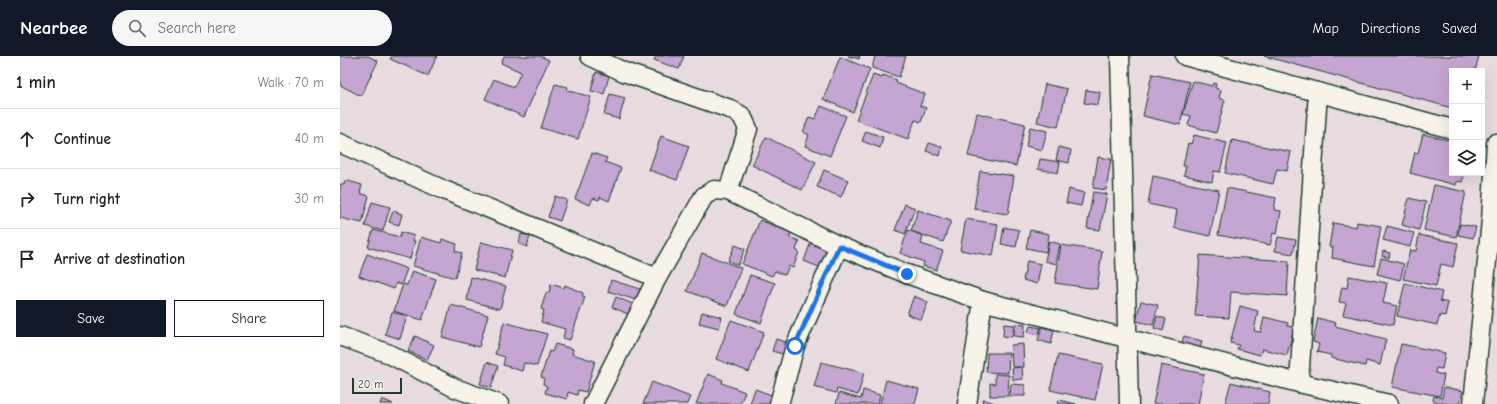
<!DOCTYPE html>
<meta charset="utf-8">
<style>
:root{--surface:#fff;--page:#f6f6f6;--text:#222;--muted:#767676;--line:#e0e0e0;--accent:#111827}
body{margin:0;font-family:"Comic Neue",sans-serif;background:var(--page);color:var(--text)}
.controls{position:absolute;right:12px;top:12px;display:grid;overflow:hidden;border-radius:0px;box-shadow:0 4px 16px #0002}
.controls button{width:36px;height:36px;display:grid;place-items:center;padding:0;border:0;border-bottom:1px solid var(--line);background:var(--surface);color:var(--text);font:20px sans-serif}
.scale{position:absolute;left:12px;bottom:10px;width:50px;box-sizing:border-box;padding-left:4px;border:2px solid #1f3d34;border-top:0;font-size:11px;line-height:14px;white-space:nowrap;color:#1f3d34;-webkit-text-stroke:3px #f7f3e8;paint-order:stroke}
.stop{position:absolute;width:12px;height:12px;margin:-9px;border:3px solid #1a73e8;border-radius:50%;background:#fff}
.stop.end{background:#1a73e8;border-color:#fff;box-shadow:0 1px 4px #0008}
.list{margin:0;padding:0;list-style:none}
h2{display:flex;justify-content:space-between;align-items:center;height:52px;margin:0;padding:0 16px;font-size:17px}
h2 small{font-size:13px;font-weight:400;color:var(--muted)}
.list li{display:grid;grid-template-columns:26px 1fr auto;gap:12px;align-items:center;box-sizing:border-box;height:60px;padding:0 16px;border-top:1px solid var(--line)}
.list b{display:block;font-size:15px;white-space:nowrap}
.list em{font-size:13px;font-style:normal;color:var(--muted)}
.actions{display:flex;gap:8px;padding:12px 16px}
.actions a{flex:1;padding:9px 0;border:1px solid var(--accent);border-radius:0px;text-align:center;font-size:14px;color:var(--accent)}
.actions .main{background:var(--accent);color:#fff}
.icon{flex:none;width:22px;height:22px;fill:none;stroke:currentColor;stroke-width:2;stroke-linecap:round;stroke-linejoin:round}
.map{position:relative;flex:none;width:1157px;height:348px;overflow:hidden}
header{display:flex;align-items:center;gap:24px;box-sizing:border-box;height:56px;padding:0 20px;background:var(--accent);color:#fff}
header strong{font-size:19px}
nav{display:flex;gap:22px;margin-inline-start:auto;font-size:14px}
.search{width:280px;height:36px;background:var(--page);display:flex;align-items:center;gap:10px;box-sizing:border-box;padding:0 14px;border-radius:22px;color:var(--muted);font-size:15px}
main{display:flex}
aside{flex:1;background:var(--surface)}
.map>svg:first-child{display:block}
.building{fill:#c5a5d1;stroke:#1f3d34}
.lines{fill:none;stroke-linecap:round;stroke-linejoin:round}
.minor-casing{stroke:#1f3d34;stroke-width:21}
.minor{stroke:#f7f3e8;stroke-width:18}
.route{stroke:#1a73e8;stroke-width:5}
</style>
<header>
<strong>Nearbee</strong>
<div class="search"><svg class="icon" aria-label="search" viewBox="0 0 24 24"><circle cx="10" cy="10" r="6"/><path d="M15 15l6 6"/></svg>Search here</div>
<nav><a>Map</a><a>Directions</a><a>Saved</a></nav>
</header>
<main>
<aside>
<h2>1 min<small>Walk · 70 m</small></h2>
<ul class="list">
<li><svg class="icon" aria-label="ahead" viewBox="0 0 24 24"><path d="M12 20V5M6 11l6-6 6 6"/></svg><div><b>Continue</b></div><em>40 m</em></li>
<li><svg class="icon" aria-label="right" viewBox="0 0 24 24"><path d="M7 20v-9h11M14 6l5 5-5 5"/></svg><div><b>Turn right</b></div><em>30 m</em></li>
<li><svg class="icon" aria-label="arrive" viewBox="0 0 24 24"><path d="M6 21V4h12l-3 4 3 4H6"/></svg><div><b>Arrive at destination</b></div></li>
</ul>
<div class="actions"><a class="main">Save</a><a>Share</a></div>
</aside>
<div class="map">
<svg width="1157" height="348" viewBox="0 0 1157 348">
<rect width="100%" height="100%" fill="#e8dce1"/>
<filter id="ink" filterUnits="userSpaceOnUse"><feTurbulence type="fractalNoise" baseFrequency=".025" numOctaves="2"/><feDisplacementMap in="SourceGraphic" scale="8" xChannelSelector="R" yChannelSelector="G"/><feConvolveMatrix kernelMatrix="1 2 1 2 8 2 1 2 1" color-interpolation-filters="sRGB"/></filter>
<g filter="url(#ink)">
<g class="building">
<polygon points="0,0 28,0 38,5 21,40 0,29"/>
<polygon points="52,0 97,0 88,20 50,3"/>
<polygon points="164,0 200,0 209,4 184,61 145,43 154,23 174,31 181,16 161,7"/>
<polygon points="316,0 344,0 339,13 314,4"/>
<polygon points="508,0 520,0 519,3"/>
<polygon points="535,0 566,0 559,21 532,12"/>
<polygon points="924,0 1139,0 1135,15 1112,15 1112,52"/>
<polygon points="500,1 530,13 513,56 483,43"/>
<polygon points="256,16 269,20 264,38 251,35"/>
<polygon points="812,18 850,26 840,69 803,60"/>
<polygon points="533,19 542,22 543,19 557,24 556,27 585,38 580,50 586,52 581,66 575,64 568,83 516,64"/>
<polygon points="853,25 872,30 873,27 876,28 875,32 881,34 879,42 885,44 876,77 848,69 851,60 843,58"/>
<polygon points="215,28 228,31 227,34 251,41 238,83 201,72"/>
<polygon points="705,28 727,33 718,71 697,66"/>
<polygon points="746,34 760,36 758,49 744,47"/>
<polygon points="270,38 285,42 279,63 264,59"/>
<polygon points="481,50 506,60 490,100 465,90 469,79 463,76 469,61 475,63"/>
<polygon points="637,57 685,68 676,110 628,100"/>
<polygon points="690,71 707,75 702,94 686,90"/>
<polygon points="526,75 543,81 540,92 522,85"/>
<polygon points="1083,78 1112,85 1112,117 1125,117 1122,126 1117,125 1116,129 1070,117 1075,96 1078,97"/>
<polygon points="854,79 887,87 880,116 874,115 872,126 844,119 846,110 843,110 848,87 851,88"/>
<polygon points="321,80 349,90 337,124 309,114"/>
<polygon points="426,81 476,106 462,134 412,109"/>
<polygon points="892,84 951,96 947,115 937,113 933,128 885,117"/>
<polygon points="589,87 602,91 600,100 586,95"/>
<polygon points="719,91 731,94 729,107 716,104"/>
<polygon points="252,97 267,102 265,106 281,112 269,145 260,141 259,144 253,142 250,149 235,143"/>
<polygon points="758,101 771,103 766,134 753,132"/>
<polygon points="700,103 720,106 718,117 698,113"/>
<polygon points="484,114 508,124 501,141 477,131"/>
<polygon points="640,115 674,120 668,158 634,153"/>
<polygon points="813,120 879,134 870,180 834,172 837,154 808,148"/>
<polygon points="5,124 22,129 20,137 29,140 22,167 0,162 0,128 4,129"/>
<polygon points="1094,129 1126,136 1116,181 1084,174"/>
<polygon points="887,132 936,142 934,154 941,155 937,178 933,177 930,189 878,179"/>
<polygon points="729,133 744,137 741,150 726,147"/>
<polygon points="753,136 767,138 760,174 747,172"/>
<polygon points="215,140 227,144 220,165 208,161"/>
<polygon points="1069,142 1086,146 1079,174 1062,169"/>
<polygon points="32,146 50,151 43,175 25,170"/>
<polygon points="565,148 575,152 565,178 555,174"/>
<polygon points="578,154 611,165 603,186 571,175"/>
<polygon points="53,155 62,158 59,169 49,166"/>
<polygon points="626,163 658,168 653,200 620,194"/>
<polygon points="420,164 451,177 449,181 459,185 456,194 459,196 453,212 449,210 445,219 435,215 432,220 402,208"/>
<polygon points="1017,166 1041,170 1034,210 992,202 993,191 989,191 993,167 1016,171"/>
<polygon points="1120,168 1136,171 1133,182 1118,179"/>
<polygon points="1047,170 1074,177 1070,191 1043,184"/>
<polygon points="664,171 679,174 676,191 661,188"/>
<polygon points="33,174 60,181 61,176 74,180 73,185 75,185 70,203 28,191"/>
<polygon points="568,174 583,180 581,188 603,195 596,214 583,210 584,206 560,197"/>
<polygon points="690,174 709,178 706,196 686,192"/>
<polygon points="181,178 190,180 187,191 179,188"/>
<polygon points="1079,179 1118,187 1113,211 1101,208 1096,230 1063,223 1070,194 1076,195"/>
<polygon points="81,181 101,187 102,183 117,188 115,195 122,197 115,222 73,210"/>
<polygon points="938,181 956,184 953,198 935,195"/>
<polygon points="472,183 493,191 484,213 464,205"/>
<polygon points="709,185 720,188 716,208 705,205"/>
<polygon points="141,186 172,194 165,222 134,214"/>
<polygon points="395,189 405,193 398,209 388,205"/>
<polygon points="721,189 762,195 757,233 715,227"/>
<polygon points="1043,195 1050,197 1049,202 1042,200"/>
<polygon points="362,197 401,212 387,250 347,235"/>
<polygon points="27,198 67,213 61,229 56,227 54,233 19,220"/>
<polygon points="860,199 949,205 947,240 891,236 889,262 855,260"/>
<polygon points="1041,202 1064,208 1060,224 1037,218"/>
<polygon points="687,205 701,208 697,228 683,224"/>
<polygon points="72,215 96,223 82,264 54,255 63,228 67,229"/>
<polygon points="410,219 435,227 421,267 396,258"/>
<polygon points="1009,220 1047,227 1043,247 1057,250 1053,269 1003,259 1006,247 999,246 1002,231 1007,232"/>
<polygon points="131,221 166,230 160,253 127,244"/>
<polygon points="271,224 303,234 299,245 268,235"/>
<polygon points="1065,227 1102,236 1100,245 1108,247 1105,260 1100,259 1097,269 1057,260"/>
<polygon points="211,228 224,232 225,229 243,237 243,241 245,241 230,284 223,282 225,273 201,266 204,254 201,253 206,237 209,237"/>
<polygon points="574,240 588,246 581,264 567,258"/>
<polygon points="276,241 295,249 290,259 272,251"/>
<polygon points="801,245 818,249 813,269 796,265"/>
<polygon points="111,249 148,259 139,291 102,281"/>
<polygon points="900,250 918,255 914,275 921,276 924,261 948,267 947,270 954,271 947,299 922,293 920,299 897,293 899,289 890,287"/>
<polygon points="52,256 67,260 60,283 45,278"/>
<polygon points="362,256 382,261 379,272 359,267"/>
<polygon points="817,260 826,263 823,275 814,272"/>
<polygon points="978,262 996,267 995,270 1046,283 1040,309 1026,305 1025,310 991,302 991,299 977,296 979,288 973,286"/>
<polygon points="391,264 424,276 409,316 376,303"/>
<polygon points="164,266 207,278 197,310 184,307 182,315 163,309 165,301 155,298"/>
<polygon points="664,268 674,269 672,281 663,280"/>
<polygon points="675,268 685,269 684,281 674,280"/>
<polygon points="690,270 701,272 698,279 688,276"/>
<polygon points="702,271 714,274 711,288 698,284"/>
<polygon points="75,280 94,289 87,304 68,295"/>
<polygon points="844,280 862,285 858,298 840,293"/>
<polygon points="436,283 449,287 446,299 432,295"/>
<polygon points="215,288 233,293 232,298 255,305 246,336 238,334 237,339 228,336 227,343 205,337 207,330 203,328 204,322 201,321 209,295 212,296"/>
<polygon points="683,288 684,311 672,311 671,289"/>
<polygon points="1061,288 1105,297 1102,313 1096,312 1095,317 1104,319 1100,340 1052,331"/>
<polygon points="647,297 669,297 668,317 646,316"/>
<polygon points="718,299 763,308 755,344 710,334"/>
<polygon points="147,306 158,310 151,332 140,328"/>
<polygon points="481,306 524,317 518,339 497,333 496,337 474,331"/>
<polygon points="821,309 864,318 858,348 813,348"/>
<polygon points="682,311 683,323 673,324 672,312"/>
<polygon points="368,318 383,324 382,327 405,336 400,348 356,348"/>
<polygon points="655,318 669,319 668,340 650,340 650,327 655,328"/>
<polygon points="546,324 579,333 575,348 540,348"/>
<polygon points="312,326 350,341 347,348 303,348"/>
<polygon points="891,326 930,336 928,348 885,348"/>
<polygon points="671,328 685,329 685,340 670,340"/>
<polygon points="1104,331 1123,335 1120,348 1107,348 1093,345 1094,340 1102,342"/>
<polygon points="415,333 434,340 432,348 410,348"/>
<polygon points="523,334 540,339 538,348 496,348 499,337 521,343"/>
<polygon points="42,343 53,348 40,348"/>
<polygon points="643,343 657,348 642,348"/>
<polygon points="719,344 736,348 718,348"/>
</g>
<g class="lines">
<defs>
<g id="minor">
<polyline points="250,0 284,16 390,53 402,60 408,73 388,135"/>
<polyline points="780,0 789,348"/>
<polyline points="845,0 1112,73"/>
<polyline points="0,87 104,134 317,222"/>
<polyline points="0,280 47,297 115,332 159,348"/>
<polyline points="959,327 978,36"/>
<polyline points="253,348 317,222 364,140 374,134 388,135 499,190 567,218 643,245 959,327 1049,348"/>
<polyline points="439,348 455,290 499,190"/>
<polyline points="627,348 643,245"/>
<polyline points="1133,348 1151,164 1156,87"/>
</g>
</defs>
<use href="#minor" class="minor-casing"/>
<use href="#minor" class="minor"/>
</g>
</g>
<g class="lines" filter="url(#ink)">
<polyline class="route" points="455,290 499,190 567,218"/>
</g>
</svg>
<div class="controls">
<button>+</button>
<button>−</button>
<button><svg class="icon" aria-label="layers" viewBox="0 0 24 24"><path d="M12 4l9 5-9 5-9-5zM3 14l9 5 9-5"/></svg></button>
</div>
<div class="scale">20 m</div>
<div class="stop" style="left:455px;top:290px"></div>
<div class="stop end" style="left:567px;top:218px"></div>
</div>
</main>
